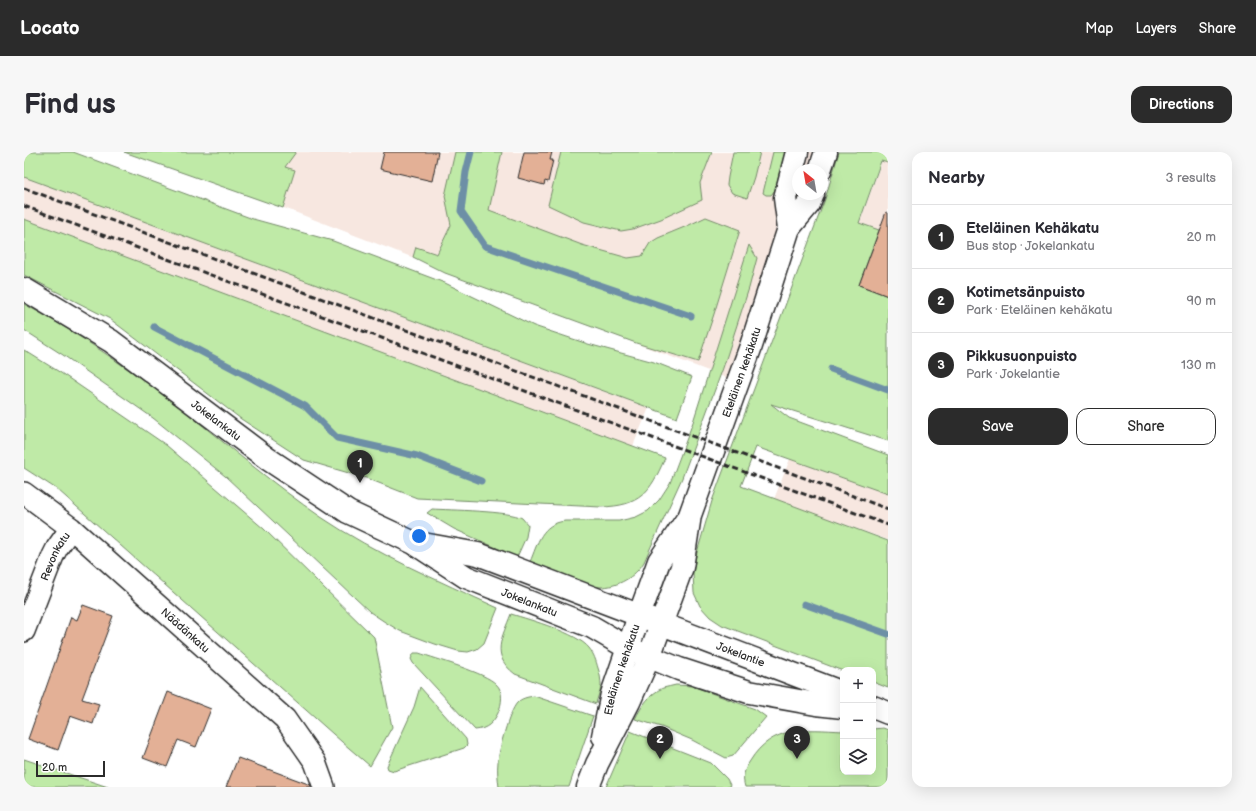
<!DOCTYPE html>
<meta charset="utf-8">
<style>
:root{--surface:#fff;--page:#f7f7f7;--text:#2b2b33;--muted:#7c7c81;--line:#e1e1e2;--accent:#2b2b2b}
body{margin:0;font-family:"Balsamiq Sans",sans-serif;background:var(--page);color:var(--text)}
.controls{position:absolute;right:12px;bottom:12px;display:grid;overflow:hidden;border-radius:8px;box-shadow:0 4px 16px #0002}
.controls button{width:36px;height:36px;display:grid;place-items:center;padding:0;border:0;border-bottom:1px solid var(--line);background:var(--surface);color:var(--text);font:20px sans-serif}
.compass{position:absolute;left:768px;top:12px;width:36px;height:36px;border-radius:50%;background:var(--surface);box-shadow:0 4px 16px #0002;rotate:329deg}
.scale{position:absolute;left:12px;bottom:10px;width:69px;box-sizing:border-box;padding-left:4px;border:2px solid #2b2b2b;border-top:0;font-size:11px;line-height:14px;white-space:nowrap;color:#2b2b2b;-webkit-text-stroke:3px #fff;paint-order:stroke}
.you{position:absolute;left:395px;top:384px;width:14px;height:14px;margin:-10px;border:3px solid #fff;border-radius:50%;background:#1a73e8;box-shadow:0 0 0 6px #1a73e833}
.badge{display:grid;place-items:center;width:26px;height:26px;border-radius:50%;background:var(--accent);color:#fff;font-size:13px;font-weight:700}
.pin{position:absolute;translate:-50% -33px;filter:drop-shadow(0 1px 2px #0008)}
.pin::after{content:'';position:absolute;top:21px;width:14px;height:12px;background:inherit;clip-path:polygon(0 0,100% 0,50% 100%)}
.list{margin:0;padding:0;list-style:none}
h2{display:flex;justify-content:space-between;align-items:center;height:52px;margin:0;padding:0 16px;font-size:17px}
h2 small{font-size:13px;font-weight:400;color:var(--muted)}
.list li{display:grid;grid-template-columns:26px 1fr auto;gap:12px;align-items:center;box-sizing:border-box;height:64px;padding:0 16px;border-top:1px solid var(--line)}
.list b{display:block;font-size:15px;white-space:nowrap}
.list p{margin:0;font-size:13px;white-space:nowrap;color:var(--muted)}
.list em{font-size:13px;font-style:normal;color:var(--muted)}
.actions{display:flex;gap:8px;padding:12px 16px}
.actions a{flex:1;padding:9px 0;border:1px solid var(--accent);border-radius:12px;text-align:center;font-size:14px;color:var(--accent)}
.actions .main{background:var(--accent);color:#fff}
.icon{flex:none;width:22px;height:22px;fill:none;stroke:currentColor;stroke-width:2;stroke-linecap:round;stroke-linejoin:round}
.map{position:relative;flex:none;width:864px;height:635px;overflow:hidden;border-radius:12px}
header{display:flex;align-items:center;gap:24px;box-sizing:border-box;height:56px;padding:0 20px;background:var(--accent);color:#fff}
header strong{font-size:19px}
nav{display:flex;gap:22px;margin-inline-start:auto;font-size:14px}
.intro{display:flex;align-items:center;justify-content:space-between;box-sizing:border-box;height:96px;padding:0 24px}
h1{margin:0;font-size:28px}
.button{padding:10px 18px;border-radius:12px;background:var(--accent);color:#fff;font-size:14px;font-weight:700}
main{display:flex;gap:24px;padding:0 24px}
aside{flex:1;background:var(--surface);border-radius:12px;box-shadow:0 4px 16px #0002}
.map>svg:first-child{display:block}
.built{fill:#f7e7e0}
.green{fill:#bfeaa7;stroke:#758a69}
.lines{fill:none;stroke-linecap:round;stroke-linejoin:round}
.stream{stroke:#6d8fa6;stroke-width:7}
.building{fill:#e3b096;stroke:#2b2b2b}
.street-casing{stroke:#2b2b2b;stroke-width:24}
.secondary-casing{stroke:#2b2b2b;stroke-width:25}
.street{stroke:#fff;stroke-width:21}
.secondary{stroke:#fff;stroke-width:22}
.rail{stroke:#2b2b2b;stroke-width:3;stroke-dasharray:6 3;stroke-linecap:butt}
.labels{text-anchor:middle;stroke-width:4;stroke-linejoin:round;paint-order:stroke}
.street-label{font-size:11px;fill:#2b2b2b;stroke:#fff}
</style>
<header>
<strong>Locato</strong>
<nav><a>Map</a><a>Layers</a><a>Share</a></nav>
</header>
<div class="intro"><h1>Find us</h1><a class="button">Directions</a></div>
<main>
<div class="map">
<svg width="864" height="635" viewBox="0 0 864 635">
<rect width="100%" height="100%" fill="#fff"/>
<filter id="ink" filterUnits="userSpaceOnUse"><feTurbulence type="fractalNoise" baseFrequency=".025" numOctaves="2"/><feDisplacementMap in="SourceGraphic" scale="8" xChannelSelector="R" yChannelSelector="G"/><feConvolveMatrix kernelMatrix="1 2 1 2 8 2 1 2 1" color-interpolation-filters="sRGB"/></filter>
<g filter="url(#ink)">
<g class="built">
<polygon points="114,0 791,0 786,18 774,18 774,42 780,42 713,230"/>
<polygon points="861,0 864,0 864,199 798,175"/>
<polygon points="0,25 625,256 609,294 0,67"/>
<polygon points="766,307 864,342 864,388 750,347"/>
</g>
<g class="green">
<polygon points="0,0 49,0 229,67 309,89 421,131 510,174 564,192 630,210 668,225 653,266 0,25"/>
<polygon points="100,0 272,0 261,15 271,18 259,56"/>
<polygon points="431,0 478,0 465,58 558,93 604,106 618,104 626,91 634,86 663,74 682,65 716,78 690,162 674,210 612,191 421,121 389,105 392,95 413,102 427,73 421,44"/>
<polygon points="537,0 688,0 676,31 678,48 637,67 609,77 597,79 560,70 524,53"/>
<polygon points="709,0 736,0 730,25 723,46 708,41 703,33 704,25"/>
<polygon points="749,0 761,0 751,38 747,43 742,43 739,41"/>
<polygon points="815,0 864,0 864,11 857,9 835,71 855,78 835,133 864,144 864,289 747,252 765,266 864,303 864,342 732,295 717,334 864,389 864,536 849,530 849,518 819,518 819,519 698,473 686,465 676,454 670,441 669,421 672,404 688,349 801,47"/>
<path d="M0,67L609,294L641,306C626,341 616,354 577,355L393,346L342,326L280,308L217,267L86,167L0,123Z"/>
<path d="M725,93L733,106L725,136L699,216L658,326L620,410C611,425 594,435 576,435C558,434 524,417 506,410C514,391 517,372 541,369H595L612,365L624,359L635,348L646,331L669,270Z"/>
<path d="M0,152C58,183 111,221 163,261C207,296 250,333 297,365C352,402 413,428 474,456L460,491L453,497L444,500L434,499L411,492L376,479L361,470L346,460L201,324L129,266L39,203L0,178Z"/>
<polygon points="0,198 37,221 142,293 240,377 350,485 368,575 346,614 318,590 34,338 0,316"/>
<path d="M408,357C424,358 487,359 498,366C500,368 502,371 504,373L502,385L493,405L430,377L403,361Z"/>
<path d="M487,462C507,468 553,481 565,496C570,502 572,509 574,516C576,521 577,529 577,534C576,540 573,546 572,552L491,522C466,503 478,486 487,462Z"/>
<path d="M390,501H395C412,507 462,521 472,532C480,539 478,552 474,561C469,571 463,577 451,578L389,511L387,507Z"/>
<path d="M652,533L668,534L731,557L742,565L709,604L702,606L668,588L637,575L611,567C617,555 626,541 639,536C643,535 648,534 652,533Z"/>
<polygon points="396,535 442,587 443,593 440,596 370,619 364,617 363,614 390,555"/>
<path d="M510,544L569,564L545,635H475C474,627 473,618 474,610C475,597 485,560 493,551C497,546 504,545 510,544Z"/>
<path d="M859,576L864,578V635H721C718,625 720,618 726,609C748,573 782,577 819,579V620H849V577Z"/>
<polygon points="606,579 687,611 703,627 707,635 582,635"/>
<polygon points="0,607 84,635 0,635"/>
</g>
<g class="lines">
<g class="stream">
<polyline points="447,0 442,20 437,59 461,94 667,164"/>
<polyline points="130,175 281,254 313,286 393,304 457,329"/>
<polyline points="807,217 864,238"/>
<polyline points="780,452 864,482"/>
</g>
</g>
<g class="building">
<polygon points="360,0 414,0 408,29 356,17"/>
<polygon points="500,0 528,0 526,8 529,8 524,30 521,29 520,33 494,26"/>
<polygon points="862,60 864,61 864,144 835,133"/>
<polygon points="59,453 89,464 58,547 75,552 69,572 46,564 34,598 4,587 47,465 53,468"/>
<polygon points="144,540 187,557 172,595 154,588 143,615 119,606"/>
<polygon points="214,606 287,633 286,635 202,635"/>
</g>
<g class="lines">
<defs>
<g id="street">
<path id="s1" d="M0,341L47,376L261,567L291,610L300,635"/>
<path id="s2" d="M0,479L29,404L33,396L47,376"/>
</g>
<g id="secondary">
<polyline points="796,18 802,0"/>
<polyline points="765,76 761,46 773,0"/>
<path id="s3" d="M0,137L87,189L244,307L324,360L390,391L442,425L568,475L604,496L655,517L725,540L792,552L819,555"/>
<path id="s4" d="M399,392L454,402L819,541"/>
<polyline points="849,555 864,561"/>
<path id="s5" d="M579,584L588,542L615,464L635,409L662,369"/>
<path id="s6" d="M564,635L573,612L605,550L625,505L658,415L666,363L727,194L765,76L785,52L789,42"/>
</g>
</defs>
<use href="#street" class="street-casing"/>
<use href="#secondary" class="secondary-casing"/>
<use href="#street" class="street"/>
<use href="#secondary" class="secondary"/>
<g class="rail">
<polyline points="0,36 864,357"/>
<polyline points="0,54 864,373"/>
</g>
</g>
</g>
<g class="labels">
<g class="street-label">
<text dy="4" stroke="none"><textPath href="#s6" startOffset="444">Eteläinen kehäkatu</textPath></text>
<text dy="4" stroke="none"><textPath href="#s3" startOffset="233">Jokelankatu</textPath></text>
<text dy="4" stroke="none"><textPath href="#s2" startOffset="81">Revonkatu</textPath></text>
<text dy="4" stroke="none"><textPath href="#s3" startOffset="597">Jokelankatu</textPath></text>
<text dy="4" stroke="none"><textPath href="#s1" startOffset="212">Näädänkatu</textPath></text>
<text dy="4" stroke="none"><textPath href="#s4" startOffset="337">Jokelantie</textPath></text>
<text dy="4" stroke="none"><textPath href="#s5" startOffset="69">Eteläinen kehäkatu</textPath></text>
</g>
</g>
</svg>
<div class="controls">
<button>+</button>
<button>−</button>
<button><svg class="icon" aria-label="layers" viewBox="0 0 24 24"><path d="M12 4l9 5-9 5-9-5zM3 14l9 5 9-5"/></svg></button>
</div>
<svg class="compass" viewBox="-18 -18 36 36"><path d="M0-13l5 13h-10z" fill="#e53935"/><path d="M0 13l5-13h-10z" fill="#7c7c81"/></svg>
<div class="scale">20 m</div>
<div class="you"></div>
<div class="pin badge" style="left:336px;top:331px">1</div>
<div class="pin badge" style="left:636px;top:607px">2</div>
<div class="pin badge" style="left:773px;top:607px">3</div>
</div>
<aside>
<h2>Nearby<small>3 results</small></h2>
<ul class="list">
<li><span class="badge">1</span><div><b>Eteläinen Kehäkatu</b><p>Bus stop · Jokelankatu</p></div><em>20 m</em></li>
<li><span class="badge">2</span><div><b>Kotimetsänpuisto</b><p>Park · Eteläinen kehäkatu</p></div><em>90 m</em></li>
<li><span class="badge">3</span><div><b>Pikkusuonpuisto</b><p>Park · Jokelantie</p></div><em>130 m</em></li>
</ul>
<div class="actions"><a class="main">Save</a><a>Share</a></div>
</aside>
</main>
